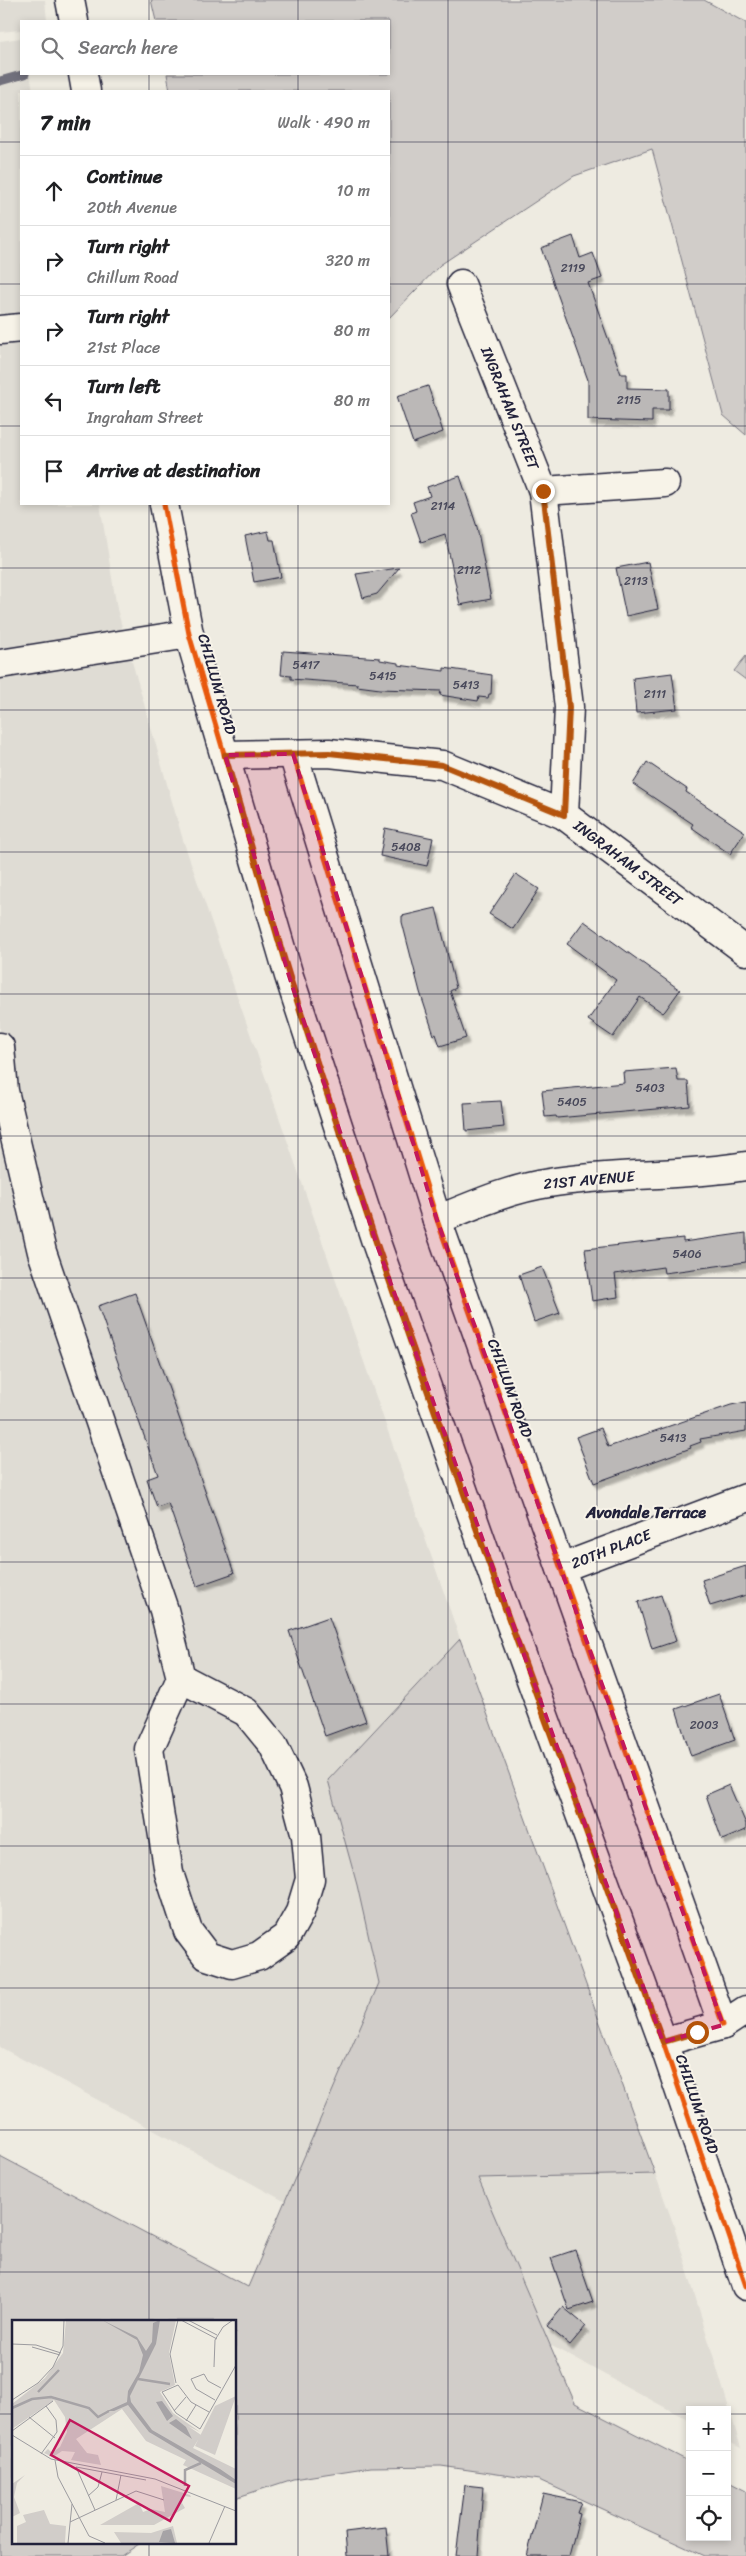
<!DOCTYPE html>
<meta charset="utf-8">
<style>
:root{--surface:#fff;--page:#f6f6f6;--text:#202124;--muted:#757577;--line:#e0e0e0}
body{margin:0;font-family:Sriracha,sans-serif;background:var(--page);color:var(--text)}
.controls{position:absolute;right:15px;bottom:15px;display:grid;overflow:hidden;border-radius:0px;box-shadow:0 2px 8px #0003}
.controls button{width:45px;height:45px;display:grid;place-items:center;padding:0;border:0;border-bottom:1px solid var(--line);background:var(--surface);color:var(--text);font:25px sans-serif}
.stop{position:absolute;width:15px;height:15px;margin:-11px;border:4px solid #b45309;border-radius:50%;background:#fff}
.stop.end{background:#b45309;border-color:#fff;box-shadow:0 1px 5px #0008}
.list{margin:0;padding:0;list-style:none}
h2{display:flex;justify-content:space-between;align-items:center;height:65px;margin:0;padding:0 20px;font-size:21px}
h2 small{font-size:16px;font-weight:400;color:var(--muted)}
.list li{display:grid;grid-template-columns:32px 1fr auto;gap:15px;align-items:center;box-sizing:border-box;height:70px;padding:0 20px;border-top:1px solid var(--line)}
.list b{display:block;font-size:19px;white-space:nowrap}
.list p{margin:0;font-size:16px;white-space:nowrap;color:var(--muted)}
.list em{font-size:16px;font-style:normal;color:var(--muted)}
.icon{flex:none;width:28px;height:28px;fill:none;stroke:currentColor;stroke-width:2;stroke-linecap:round;stroke-linejoin:round}
.map{position:relative;flex:none;width:746px;height:2556px;overflow:hidden}
.search{position:absolute;background:var(--surface);box-shadow:0 2px 8px #0003;left:20px;top:20px;width:370px;height:55px;display:flex;align-items:center;gap:12px;box-sizing:border-box;padding:0 18px;border-radius:0px;color:var(--muted);font-size:19px}
.panel{position:absolute;background:var(--surface);box-shadow:0 2px 8px #0003;left:20px;top:90px;width:370px;height:415px;border-radius:0px}
.map>svg:first-child{display:block}
.built{fill:#dfdcd4}
.green{fill:#d1cdc9;stroke:#7a7882}
.lines{fill:none;stroke-linecap:round;stroke-linejoin:round}
.stream{stroke:#716f7b;stroke-width:9}
.building{fill:#bbb8b7;stroke:#22223b;filter:url(#shadow)}
.minor-casing{stroke:#22223b;stroke-width:31}
.major-casing{stroke:#22223b;stroke-width:31}
.minor{stroke:#f7f3e8;stroke-width:28}
.major{stroke:#f7f3e8;stroke-width:28}
.cycleway-casing{stroke:#f7f3e8;stroke-width:8}
.cycleway{stroke:#e8590c;stroke-width:5}
.route{stroke:#b45309;stroke-width:6}
.marked{fill:#c2185b;fill-opacity:0.2;stroke:#c2185b;stroke-width:4;stroke-dasharray:10 6;stroke-linejoin:round}
.grid{fill:none;stroke:#22223b;stroke-width:1;stroke-opacity:0.55}
.labels{text-anchor:middle;stroke-width:4;stroke-linejoin:round;paint-order:stroke}
.number-label{font-size:12px;fill:#48485a}
.street-label{font-size:15px;fill:#22223b;stroke:#f7f3e8}
.neighbourhood-label{font-size:16px;font-weight:bold;fill:#22223b;stroke:#f7f3e8}
.inset-river{fill:none;stroke:#a6a3a6;stroke-width:2.5}
.inset-road{fill:none;stroke:#9c9b9f;stroke-width:1}
.view{fill:#c2185b;fill-opacity:0.15;stroke:#c2185b;stroke-width:2.5}
.inset-edge{fill:none;stroke:#22223b;stroke-width:2.5}
</style>
<div class="map">
<svg width="746" height="2556" viewBox="0 0 746 2556">
<defs>
<filter id="shadow"><feDropShadow dx="3" dy="5.5" stdDeviation="1" flood-color="#0004"/></filter>
</defs>
<rect width="100%" height="100%" fill="#eeebe1"/>
<filter id="ink" filterUnits="userSpaceOnUse"><feTurbulence type="fractalNoise" baseFrequency=".02" numOctaves="2"/><feDisplacementMap in="SourceGraphic" scale="10" xChannelSelector="R" yChannelSelector="G"/><feConvolveMatrix kernelMatrix="1 2 1 2 8 2 1 2 1" color-interpolation-filters="sRGB"/></filter>
<g filter="url(#ink)">
<g class="built">
<polygon points="0,0 45,0 47,21 21,21 21,30 0,32"/>
<polygon points="21,38 21,74 30,74 33,91 21,91 21,504 100,504 117,609 183,840 460,1639 673,2223 741,2448 727,2441 727,2410 690,2410 690,2421 0,2047 0,41"/>
</g>
<g class="green">
<polygon points="151,0 704,0 746,23 746,435 723,415 652,149 574,176 440,265 389,318 389,91 170,91 167,74 389,74 389,21 156,21"/>
<polygon points="746,656 746,680 734,671"/>
<polygon points="460,1639 655,2174 478,2178 575,2403 690,2462 690,2537 727,2537 727,2481 746,2491 746,2556 704,2556 539,2480 441,2466 371,2467 293,2479 235,2498 235,2321 14,2321 14,2542 142,2542 121,2556 0,2556 0,2156 248,2287 379,1983 357,1885 328,1780"/>
</g>
<g class="lines">
<polyline class="stream" points="0,81 25,74"/>
</g>
<g class="building">
<polygon points="573,236 580,258 593,253 602,278 588,283 621,374 627,374 627,388 669,389 669,410 652,410 652,422 588,420 588,380 541,248"/>
<polygon points="428,386 443,432 413,443 397,396"/>
<polygon points="460,476 477,527 491,599 460,605 445,534 421,542 411,513 416,511 413,502 430,496 427,487"/>
<polygon points="268,531 270,540 274,540 281,577 254,582 245,536"/>
<polygon points="648,562 658,609 626,616 616,568"/>
<polygon points="399,568 377,594 363,598 356,574"/>
<polygon points="283,651 380,658 380,660 398,663 398,665 444,671 444,668 492,675 491,694 489,694 488,698 479,697 478,701 440,695 441,691 380,689 357,686 358,684 291,679 291,676 281,675"/>
<polygon points="672,673 677,709 636,713 633,678"/>
<polygon points="647,762 687,789 686,792 745,832 730,854 691,827 693,824 633,784"/>
<polygon points="385,828 433,838 427,866 380,856"/>
<polygon points="516,874 539,889 513,929 489,914"/>
<polygon points="436,908 456,988 450,991 466,1038 440,1046 436,1034 434,1035 420,992 402,922 402,916"/>
<polygon points="584,921 680,990 665,1011 663,1013 640,997 613,1037 588,1020 616,980 567,944"/>
<polygon points="676,1068 678,1081 688,1081 690,1106 557,1118 556,1116 545,1117 542,1091 624,1083 623,1072"/>
<polygon points="501,1101 504,1127 466,1131 464,1103"/>
<polygon points="746,1233 746,1262 664,1273 663,1267 615,1274 618,1297 592,1301 585,1249 683,1238 683,1242"/>
<polygon points="542,1267 560,1313 534,1322 519,1275"/>
<polygon points="135,1293 234,1573 197,1586 168,1503 157,1507 147,1479 158,1475 98,1306"/>
<polygon points="746,1402 746,1431 700,1439 701,1442 690,1446 691,1448 594,1483 576,1437 601,1428 608,1447 731,1405"/>
<polygon points="746,1566 746,1595 710,1606 702,1580"/>
<polygon points="661,1595 676,1641 652,1649 638,1602"/>
<polygon points="329,1617 366,1721 325,1736 289,1631"/>
<polygon points="719,1694 735,1740 691,1756 676,1709"/>
<polygon points="729,1785 746,1824 746,1830 722,1840 706,1795"/>
<polygon points="575,2250 593,2302 569,2310 551,2258"/>
<polygon points="563,2307 586,2326 570,2345 547,2326"/>
<polygon points="465,2485 483,2487 478,2556 456,2556"/>
<polygon points="543,2494 581,2502 577,2513 580,2514 569,2556 527,2556"/>
<polygon points="386,2527 389,2556 347,2556 345,2532"/>
</g>
<g class="lines">
<defs>
<g id="minor">
<polyline points="461,284 543,491 569,707 564,815 746,951"/>
<polyline points="0,330 21,328"/>
<polyline points="543,491 665,483"/>
<polyline points="0,664 189,634"/>
<polyline points="293,754 437,1220 723,2025"/>
<polyline points="225,755 329,753 442,765 564,815"/>
<polyline points="0,1047 4,1091 42,1252 164,1610 181,1678 246,1712 273,1745 293,1787 306,1836 310,1879 300,1912 286,1937 259,1956 232,1964 207,1956 188,1931 169,1873 149,1749 181,1678"/>
<path d="M437,1220C474,1205 509,1189 549,1183C614,1172 681,1177 746,1166"/>
<polyline points="561,1568 746,1498"/>
<polyline points="663,2042 723,2025 746,2010"/>
</g>
<g id="major">
<polyline points="70,0 74,21"/>
<polyline points="83,74 86,91"/>
<polyline points="164,504 189,634 289,976 377,1245 499,1592 663,2042 746,2286"/>
</g>
</defs>
<use href="#minor" class="minor-casing"/>
<use href="#major" class="major-casing"/>
<use href="#minor" class="minor"/>
<use href="#major" class="major"/>
<defs>
<g id="cycleway">
<polyline points="164,504 189,634 289,976 377,1245 499,1592 663,2042 746,2286"/>
<polyline points="293,754 437,1220 723,2025"/>
</g>
</defs>
<use href="#cycleway" class="cycleway-casing"/>
<use href="#cycleway" class="cycleway"/>
</g>
</g>
<g class="lines" filter="url(#ink)">
<path class="route" d="M543,491L569,707L564,815L442,765L329,753L225,755C247,829 267,904 290,978C402,1337 535,1689 663,2042L697,2032"/>
</g>
<path class="marked" d="M293,754L437,1220L723,2025L663,2042L377,1245L289,976L225,755Z"/>
<path class="grid" d="M149,0V21M298,0V21M448,0V2556M597,0V2556M149,74V91M298,74V91M0,142H21M389,142H746M0,284H21M389,284H746M0,426H21M389,426H746M149,504V2321M298,504V2556M0,568H746M0,710H746M0,852H746M0,994H746M0,1136H746M0,1278H746M0,1420H746M0,1562H746M0,1704H746M0,1846H746M0,1988H746M0,2130H746M0,2272H746M0,2414H14M235,2414H690M727,2414H746M149,2542V2556"/>
<g class="labels">
<g class="number-label">
<text x="573" y="272">2119</text>
<text x="629" y="404">2115</text>
<text x="443" y="510">2114</text>
<text x="469" y="574">2112</text>
<text x="636" y="585">2113</text>
<text x="306" y="669">5417</text>
<text x="383" y="680">5415</text>
<text x="466" y="689">5413</text>
<text x="655" y="698">2111</text>
<text x="406" y="851">5408</text>
<text x="650" y="1092">5403</text>
<text x="572" y="1106">5405</text>
<text x="687" y="1258">5406</text>
<text x="673" y="1442">5413</text>
<text x="704" y="1729">2003</text>
</g>
<g class="street-label">
<text transform="translate(510 408) rotate(68)" y="5">INGRAHAM STREET</text>
<text transform="translate(217 684) rotate(74)" y="5">CHILLUM ROAD</text>
<text transform="translate(628 863) rotate(37)" y="5">INGRAHAM STREET</text>
<text transform="translate(589 1180) rotate(-5)" y="5">21ST AVENUE</text>
<text transform="translate(510 1388) rotate(70)" y="5">CHILLUM ROAD</text>
<text transform="translate(611 1549) rotate(-21)" y="5">20TH PLACE</text>
<text transform="translate(697 2104) rotate(71)" y="5">CHILLUM ROAD</text>
</g>
<g class="neighbourhood-label">
<text x="646" y="1518">Avondale Terrace</text>
</g>
</g>
<g transform="translate(12 2320)">
<rect width="224" height="224" fill="#eeebe1"/>
<path d="M54,0H164L157,33L163,65L148,72L161,93L188,112L176,106L189,115L181,128L224,149V169L171,145L174,140L134,121L110,89L64,119L75,133L86,135L89,145L59,140L63,132L50,131L41,137L32,133L36,129L40,133L48,127L55,112L53,97L42,80L0,109V84L33,58L51,33ZM224,76L203,135L183,126L203,86ZM13,155L5,163L2,177L8,193L0,197V164ZM149,166L178,175L179,177L172,176L170,183L173,188L142,205H88L127,183L131,192L139,189L153,192ZM32,190L38,204L54,206L53,223H5V206L14,202L11,195ZM161,206L165,223H109L102,212L139,213Z" fill="#d1cdc9"/>
<path d="M90,0L125,17L134,31L140,22L141,3L148,0L144,24L118,76L119,82L140,110L208,149L224,160V164L137,112L116,85L102,91H95L115,82L116,71L127,52L131,35L125,20ZM150,81L161,96L155,101L144,82ZM164,99L174,107L180,119L157,103ZM159,209L163,223L147,222L151,211Z" fill="#a6a3a6"/>
<path class="inset-river" d="M126,59L158,64M26,72L47,50M0,88L20,79L39,77L77,88L86,97L97,91M173,166V150L189,143"/>
<path class="inset-road" d="M169,0L205,19M176,0L205,15M0,24L24,25L49,33M20,27L48,35M202,47L203,20L211,7L221,0M164,63L158,34L166,0M0,80L26,63L41,47L51,26L52,0M203,80L184,69L179,59L192,54L196,61L209,68M162,91L174,77M197,92L179,82L166,65L150,72L164,93L188,109L224,45M17,97L43,118M174,101L184,85M0,111L41,81M0,115L39,139L143,159L224,191M29,134L45,112L44,100L34,86M43,140L46,157L77,216L93,223M64,147L134,160M64,147L83,190M76,176L86,167L90,152M104,180L109,155M58,202L124,171L152,180M56,223L60,184M197,223L213,186"/>
<path class="view" d="M58,100L177,166L158,201L39,135Z"/>
<rect width="224" height="224" class="inset-edge"/>
</g>
</svg>
<div class="controls">
<button>+</button>
<button>−</button>
<button><svg class="icon" aria-label="locate" viewBox="0 0 24 24"><circle cx="12" cy="12" r="6"/><path d="M12 2v4M12 18v4M2 12h4M18 12h4"/></svg></button>
</div>
<div class="stop" style="left:697px;top:2032px"></div>
<div class="stop end" style="left:543px;top:491px"></div>
<div class="search"><svg class="icon" aria-label="search" viewBox="0 0 24 24"><circle cx="10" cy="10" r="6"/><path d="M15 15l6 6"/></svg>Search here</div>
<section class="panel">
<h2>7 min<small>Walk · 490 m</small></h2>
<ul class="list">
<li><svg class="icon" aria-label="ahead" viewBox="0 0 24 24"><path d="M12 20V5M6 11l6-6 6 6"/></svg><div><b>Continue</b><p>20th Avenue</p></div><em>10 m</em></li>
<li><svg class="icon" aria-label="right" viewBox="0 0 24 24"><path d="M7 20v-9h11M14 6l5 5-5 5"/></svg><div><b>Turn right</b><p>Chillum Road</p></div><em>320 m</em></li>
<li><svg class="icon" aria-label="right" viewBox="0 0 24 24"><path d="M7 20v-9h11M14 6l5 5-5 5"/></svg><div><b>Turn right</b><p>21st Place</p></div><em>80 m</em></li>
<li><svg class="icon" aria-label="left" viewBox="0 0 24 24"><path d="M17 20v-9H6M10 6l-5 5 5 5"/></svg><div><b>Turn left</b><p>Ingraham Street</p></div><em>80 m</em></li>
<li><svg class="icon" aria-label="arrive" viewBox="0 0 24 24"><path d="M6 21V4h12l-3 4 3 4H6"/></svg><div><b>Arrive at destination</b></div></li>
</ul>
</section>
</div>
